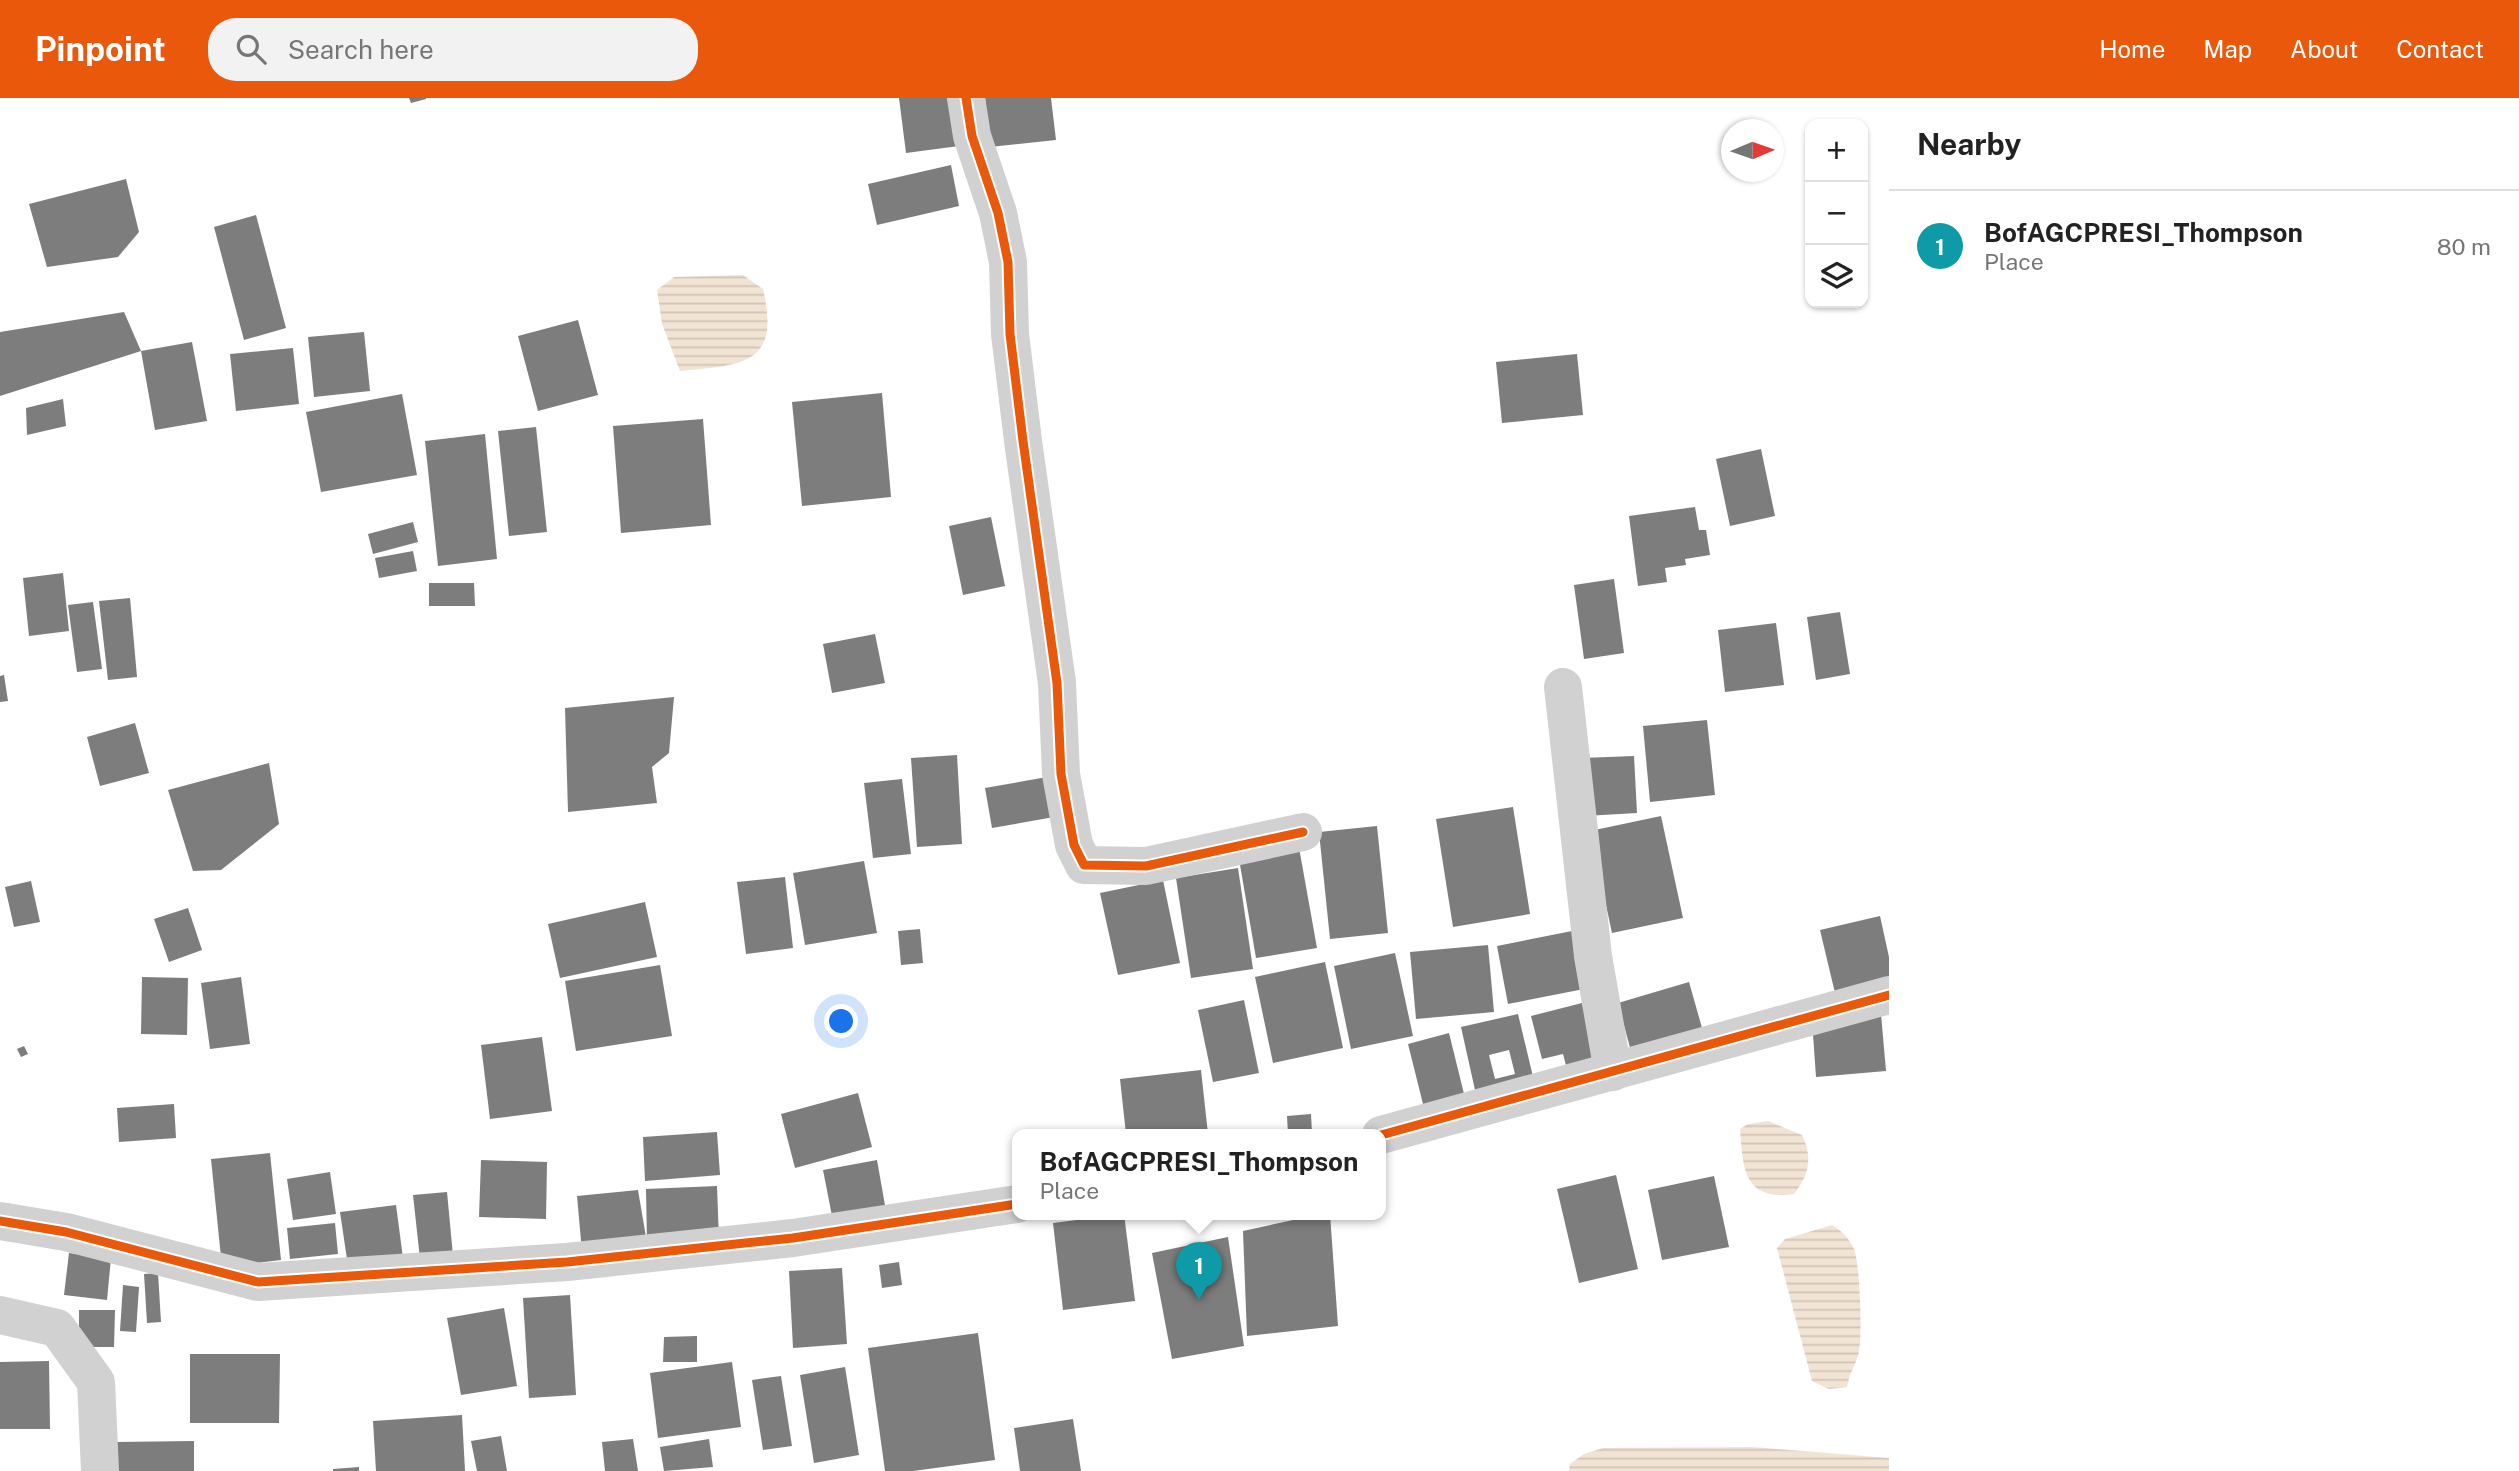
<!DOCTYPE html>
<meta charset="utf-8">
<style>
:root{--surface:#fff;--page:#f2f2f2;--text:#222;--muted:#767676;--line:#e0e0e0;--accent:#ea580c}
body{margin:0;font-family:"Public Sans",sans-serif;background:var(--page);color:var(--text)}
.controls{position:absolute;right:21px;top:21px;display:grid;overflow:hidden;border-radius:14px;box-shadow:0 2px 5px #0004}
.controls button{width:63px;height:63px;display:grid;place-items:center;padding:0;border:0;border-bottom:2px solid var(--line);background:var(--surface);color:var(--text);font:35px sans-serif}
.compass{position:absolute;left:1721px;top:21px;width:63px;height:63px;border-radius:50%;background:var(--surface);box-shadow:0 2px 5px #0004;rotate:88deg}
.you{position:absolute;left:842px;top:924px;width:24px;height:24px;margin:-18px;border:5px solid #fff;border-radius:50%;background:#1a73e8;box-shadow:0 0 0 10px #1a73e833}
.badge{display:grid;place-items:center;width:46px;height:46px;border-radius:50%;background:var(--accent);color:#fff;font-size:23px;font-weight:700}
.pin{position:absolute;translate:-50% -58px;filter:drop-shadow(0 2px 4px #0008)}
.pin::after{content:'';position:absolute;top:37px;width:24px;height:21px;background:inherit;clip-path:polygon(0 0,100% 0,50% 100%)}
.popup{position:absolute;left:1012px;top:1031px;width:374px;height:91px;box-sizing:border-box;display:grid;place-content:center;border-radius:14px;background:var(--surface);filter:drop-shadow(0 2px 5px #0005);font-size:23px;white-space:nowrap;color:var(--muted)}
.popup b{font-size:26px;color:var(--text)}
.popup::after{content:'';position:absolute;left:50%;top:100%;margin-left:-14px;border:14px solid transparent;border-top-color:var(--surface)}
.list{margin:0;padding:0;list-style:none}
h2{display:flex;justify-content:space-between;align-items:center;height:91px;margin:0;padding:0 28px;font-size:30px}
h2 small{font-size:23px;font-weight:400;color:var(--muted)}
.list li{display:grid;grid-template-columns:46px 1fr auto;gap:21px;align-items:center;box-sizing:border-box;height:112px;padding:0 28px;border-top:2px solid var(--line)}
.list b{display:block;font-size:26px;white-space:nowrap}
.list p{margin:0;font-size:23px;white-space:nowrap;color:var(--muted)}
.list em{font-size:23px;font-style:normal;color:var(--muted)}
.icon{flex:none;width:38px;height:38px;fill:none;stroke:currentColor;stroke-width:2;stroke-linecap:round;stroke-linejoin:round}
.map{position:relative;flex:none;width:1889px;height:1373px;overflow:hidden}
header{display:flex;align-items:center;gap:42px;box-sizing:border-box;height:98px;padding:0 35px;background:var(--accent);color:#fff}
header strong{font-size:33px}
nav{display:flex;gap:38px;margin-inline-start:auto;font-size:24px}
.search{width:490px;height:63px;background:var(--page);display:flex;align-items:center;gap:18px;box-sizing:border-box;padding:0 24px;border-radius:28px;color:var(--muted);font-size:26px}
main{display:flex}
aside{flex:1;background:var(--surface)}
.map>svg:first-child{display:block}
.water{fill:url(#water-rules)}
.building{fill:#7d7d7d;fill-rule:evenodd}
.lines{fill:none;stroke-linecap:round;stroke-linejoin:round}
.minor{stroke:#d1d1d1;stroke-width:38}
.cycleway-casing{stroke:#fff;stroke-width:13}
.cycleway{stroke:#e8590c;stroke-width:9}
</style>
<header>
<strong>Pinpoint</strong>
<div class="search"><svg class="icon" aria-label="search" viewBox="0 0 24 24"><circle cx="10" cy="10" r="6"/><path d="M15 15l6 6"/></svg>Search here</div>
<nav><a>Home</a><a>Map</a><a>About</a><a>Contact</a></nav>
</header>
<main>
<div class="map">
<svg width="1889" height="1373" viewBox="0 0 1889 1373">
<defs>
<pattern id="water-rules" width="6" height="5" patternUnits="userSpaceOnUse" patternTransform="scale(1.75)"><rect width="6" height="5" fill="#f2e4d5"/><path d="M0 2.5h6" fill="none" stroke="#d0c4b7"/></pattern>
</defs>
<rect width="100%" height="100%" fill="#fff"/>
<g class="water">
<path d="M743,177L763,191C781,267 743,267 680,273L662,226L657,192L674,179Z"/>
<path d="M1768,1023L1802,1037C1813,1059 1809,1077 1794,1096C1744,1103 1743,1072 1740,1031L1748,1026Z"/>
<path d="M1832,1127C1843,1134 1848,1139 1854,1151C1860,1165 1863,1243 1858,1258C1854,1269 1849,1277 1847,1289L1829,1291L1812,1283L1777,1150L1785,1141Z"/>
<polygon points="1753,1349 1889,1360 1889,1373 1569,1373 1570,1366 1584,1356 1603,1350"/>
</g>
<g class="building">
<polygon points="409,0 426,0 426,1 411,5"/>
<polygon points="899,0 953,0 959,48 906,55"/>
<polygon points="985,0 1051,0 1056,42 990,49"/>
<polygon points="951,67 959,108 877,127 868,86"/>
<polygon points="126,81 139,134 118,159 47,169 29,106"/>
<polygon points="256,117 286,230 244,242 214,129"/>
<polygon points="124,214 141,253 0,298 0,234"/>
<polygon points="578,222 598,297 538,313 518,238"/>
<polygon points="364,234 370,293 314,299 308,239"/>
<polygon points="192,244 207,323 155,332 141,253"/>
<polygon points="293,250 299,306 236,313 230,256"/>
<polygon points="1577,256 1583,317 1502,325 1496,264"/>
<polygon points="882,295 891,399 802,408 792,304"/>
<polygon points="402,296 417,377 321,394 306,314"/>
<polygon points="63,301 66,328 27,337 26,310"/>
<polygon points="703,321 711,427 621,435 613,328"/>
<polygon points="536,329 547,434 509,438 498,333"/>
<polygon points="485,336 497,461 438,468 425,343"/>
<polygon points="1761,351 1775,418 1730,428 1716,361"/>
<polygon points="1695,409 1699,432 1706,432 1710,457 1685,461 1686,467 1665,470 1667,484 1638,488 1629,418"/>
<polygon points="991,419 1005,488 963,497 949,428"/>
<polygon points="413,424 418,444 373,456 368,436"/>
<polygon points="413,453 417,473 379,480 375,460"/>
<polygon points="63,475 69,533 29,538 23,480"/>
<polygon points="1614,481 1624,555 1584,561 1574,487"/>
<polygon points="429,485 474,485 475,508 429,508"/>
<polygon points="130,500 137,579 108,582 99,503"/>
<polygon points="93,504 102,571 77,574 68,507"/>
<polygon points="1840,514 1850,576 1816,582 1807,519"/>
<polygon points="1776,525 1784,587 1725,594 1718,532"/>
<polygon points="875,536 885,585 832,595 823,546"/>
<polygon points="4,577 8,603 0,604 0,578"/>
<polygon points="674,599 669,655 652,669 657,705 568,714 565,610"/>
<polygon points="1707,622 1715,697 1650,704 1643,628"/>
<polygon points="135,625 149,675 100,688 87,639"/>
<polygon points="957,657 962,746 917,749 911,660"/>
<polygon points="1634,658 1637,715 1585,718 1582,660"/>
<polygon points="269,665 279,726 221,772 193,773 168,692"/>
<polygon points="1047,679 1054,719 992,730 985,690"/>
<polygon points="902,681 911,756 873,760 864,685"/>
<polygon points="1513,709 1530,816 1453,829 1436,721"/>
<polygon points="1661,718 1683,820 1612,835 1590,733"/>
<polygon points="1377,728 1388,835 1330,841 1319,734"/>
<polygon points="1298,744 1317,850 1256,860 1238,755"/>
<polygon points="864,763 877,835 805,847 793,775"/>
<polygon points="1238,770 1253,871 1191,880 1176,780"/>
<polygon points="785,779 793,850 746,856 737,784"/>
<polygon points="1163,782 1180,865 1118,877 1100,795"/>
<polygon points="31,783 40,824 14,829 5,789"/>
<polygon points="645,804 657,859 560,880 548,826"/>
<polygon points="188,810 202,852 169,864 154,821"/>
<polygon points="1880,818 1889,859 1889,883 1835,895 1820,832"/>
<polygon points="920,831 923,865 901,867 898,833"/>
<polygon points="1572,833 1584,891 1508,906 1497,848"/>
<polygon points="1488,847 1494,914 1416,921 1410,854"/>
<polygon points="1395,855 1413,938 1351,951 1334,868"/>
<polygon points="1325,864 1343,950 1273,965 1255,879"/>
<polygon points="660,867 672,938 576,953 565,883"/>
<polygon points="142,879 188,880 187,937 141,936"/>
<polygon points="241,879 250,946 210,951 201,885"/>
<polygon points="1689,884 1704,937 1632,957 1618,905"/>
<polygon points="1244,902 1259,975 1213,984 1198,912"/>
<polygon points="1582,905 1597,968 1568,975 1563,956 1542,961 1531,918"/>
<path d="M1518,916L1535,987L1477,1001L1461,929ZM1509,952L1515,976L1495,981L1489,957Z"/>
<polygon points="1881,916 1886,973 1816,979 1812,922"/>
<polygon points="1449,935 1467,1008 1426,1018 1408,946"/>
<polygon points="542,939 552,1013 490,1021 481,947"/>
<polygon points="24,948 28,956 21,959 17,951"/>
<polygon points="1201,972 1208,1036 1126,1036 1120,981"/>
<polygon points="858,995 872,1049 795,1070 781,1016"/>
<polygon points="174,1006 176,1040 119,1044 117,1010"/>
<polygon points="1311,1016 1312,1035 1288,1036 1287,1018"/>
<polygon points="717,1034 720,1077 645,1083 643,1039"/>
<polygon points="270,1055 281,1162 222,1169 211,1061"/>
<polygon points="481,1062 547,1064 546,1121 479,1119"/>
<polygon points="877,1062 886,1113 833,1123 823,1072"/>
<polygon points="330,1074 336,1116 293,1122 287,1081"/>
<polygon points="1616,1077 1638,1171 1579,1185 1557,1091"/>
<polygon points="1714,1078 1729,1149 1662,1162 1648,1092"/>
<polygon points="717,1088 719,1142 647,1145 646,1091"/>
<polygon points="638,1092 647,1145 582,1154 577,1098"/>
<polygon points="447,1094 453,1158 420,1161 413,1097"/>
<polygon points="396,1107 403,1160 348,1168 340,1114"/>
<polygon points="1124,1116 1135,1203 1063,1212 1053,1125"/>
<polygon points="1321,1116 1330,1116 1338,1228 1247,1238 1243,1133"/>
<polygon points="335,1125 338,1156 290,1161 287,1130"/>
<polygon points="1228,1139 1244,1248 1172,1261 1152,1155"/>
<polygon points="69,1155 111,1160 107,1202 64,1197"/>
<polygon points="899,1164 902,1187 882,1190 879,1167"/>
<polygon points="842,1170 847,1246 793,1250 789,1173"/>
<polygon points="158,1175 161,1224 147,1225 144,1176"/>
<polygon points="123,1187 139,1189 136,1234 120,1233"/>
<polygon points="570,1197 576,1297 529,1300 523,1200"/>
<polygon points="504,1210 517,1288 461,1297 447,1220"/>
<polygon points="79,1212 115,1212 114,1249 79,1249"/>
<polygon points="978,1235 995,1362 913,1373 885,1373 868,1250"/>
<polygon points="697,1238 697,1264 663,1264 664,1239"/>
<polygon points="190,1256 280,1256 279,1325 190,1325"/>
<polygon points="49,1263 50,1331 0,1331 0,1264"/>
<polygon points="732,1264 741,1329 658,1340 650,1275"/>
<polygon points="845,1269 859,1357 814,1365 800,1277"/>
<polygon points="781,1278 792,1348 763,1352 752,1282"/>
<polygon points="462,1317 465,1373 376,1373 373,1323"/>
<polygon points="1073,1321 1081,1373 1020,1373 1014,1330"/>
<polygon points="501,1338 507,1373 477,1373 471,1343"/>
<polygon points="633,1341 638,1373 605,1373 602,1344"/>
<polygon points="709,1341 713,1369 664,1373 660,1349"/>
<polygon points="194,1343 194,1373 115,1373 115,1344"/>
<polygon points="359,1369 359,1373 333,1373 333,1371"/>
</g>
<g class="lines">
<g class="minor">
<polyline points="966,0 972,38 998,115 1008,164 1010,236 1023,343 1057,585 1061,676 1074,747 1084,767 1146,768 1303,734"/>
<polyline points="1563,589 1593,858 1613,974"/>
<polyline points="1381,1037 1889,897"/>
<polyline points="0,1123 66,1134 258,1184 567,1164 793,1140 1017,1106"/>
<polyline points="0,1217 57,1230 96,1284 100,1373"/>
</g>
<defs>
<g id="cycleway">
<polyline points="966,0 972,38 998,115 1008,164 1010,236 1023,343 1057,585 1061,676 1074,747 1084,767 1146,768 1303,734"/>
<polyline points="1381,1037 1889,897"/>
<polyline points="0,1123 66,1134 258,1184 567,1164 793,1140 1017,1106"/>
</g>
</defs>
<use href="#cycleway" class="cycleway-casing"/>
<use href="#cycleway" class="cycleway"/>
</g>
</svg>
<div class="controls">
<button>+</button>
<button>−</button>
<button><svg class="icon" aria-label="layers" viewBox="0 0 24 24"><path d="M12 4l9 5-9 5-9-5zM3 14l9 5 9-5"/></svg></button>
</div>
<svg class="compass" viewBox="-18 -18 36 36"><path d="M0-13l5 13h-10z" fill="#e53935"/><path d="M0 13l5-13h-10z" fill="#767676"/></svg>
<div class="you"></div>
<div class="pin badge" style="left:1199px;top:1202px;background:#0f9aa8">1</div>
<div class="popup"><b>BofAGCPRESI_Thompson</b>Place</div>
</div>
<aside>
<h2>Nearby<small></small></h2>
<ul class="list">
<li><span class="badge" style="background:#0f9aa8">1</span><div><b>BofAGCPRESI_Thompson</b><p>Place</p></div><em>80 m</em></li>
</ul>
</aside>
</main>
